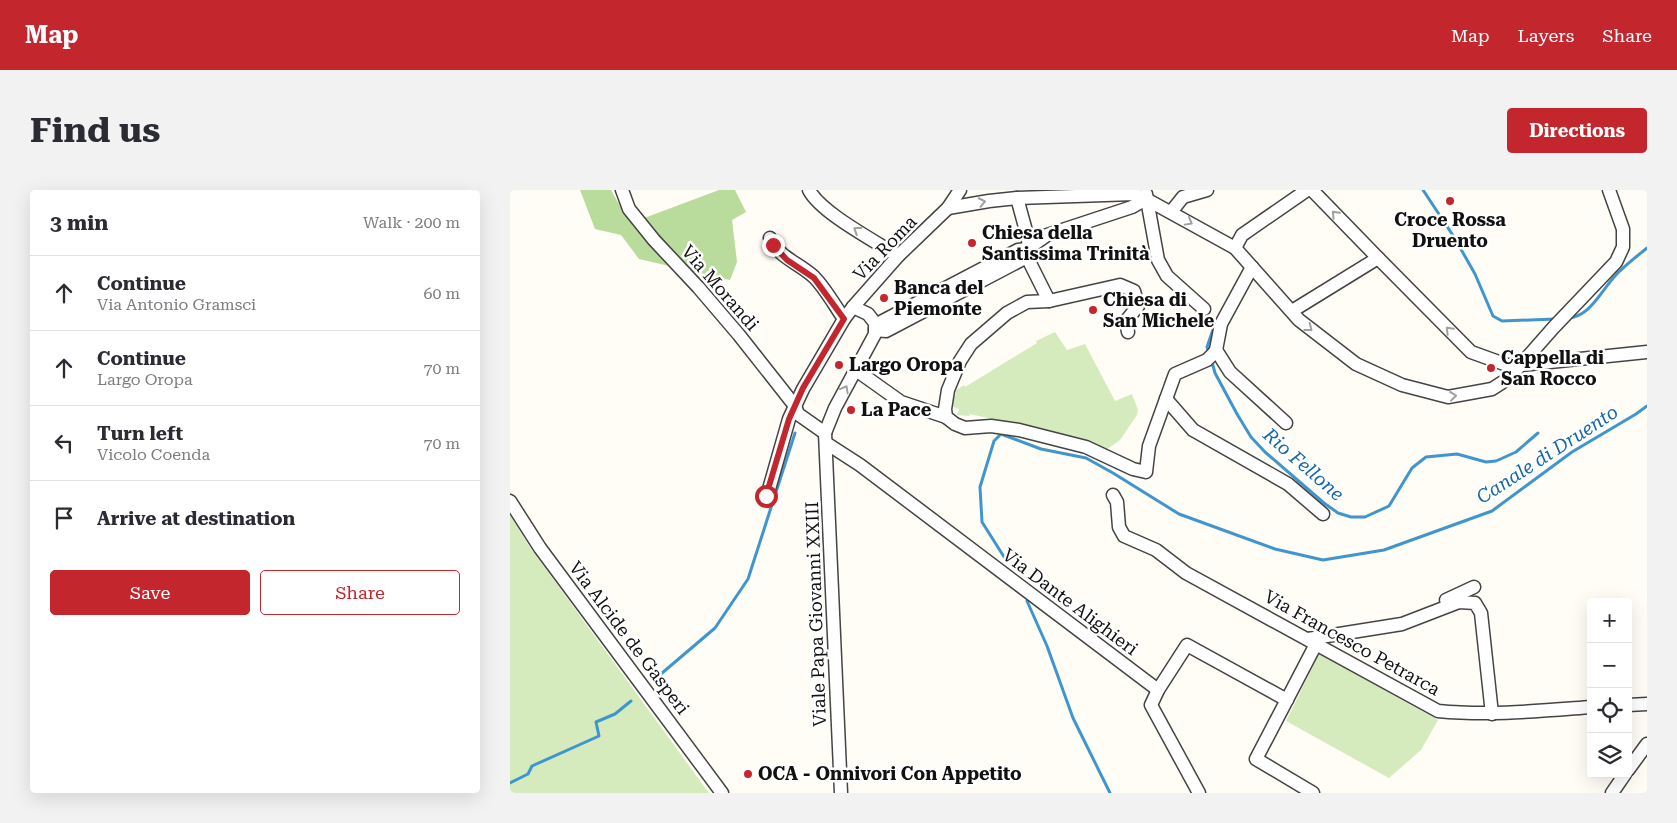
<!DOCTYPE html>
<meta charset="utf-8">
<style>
:root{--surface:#fff;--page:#f2f2f3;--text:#2b2b33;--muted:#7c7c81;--line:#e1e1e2;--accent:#c4262e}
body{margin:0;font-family:"Roboto Serif",serif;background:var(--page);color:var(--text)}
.controls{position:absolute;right:15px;bottom:15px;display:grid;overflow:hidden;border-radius:5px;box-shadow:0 5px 20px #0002}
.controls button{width:45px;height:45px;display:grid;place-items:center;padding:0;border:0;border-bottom:1px solid var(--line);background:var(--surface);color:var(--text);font:25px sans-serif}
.stop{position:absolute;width:15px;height:15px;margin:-11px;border:4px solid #c4262e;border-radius:50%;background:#fff}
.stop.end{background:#c4262e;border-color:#fff;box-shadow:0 1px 5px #0008}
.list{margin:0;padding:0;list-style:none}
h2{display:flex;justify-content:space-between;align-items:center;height:65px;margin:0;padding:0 20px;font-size:21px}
h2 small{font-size:16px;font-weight:400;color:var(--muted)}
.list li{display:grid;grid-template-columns:32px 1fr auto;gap:15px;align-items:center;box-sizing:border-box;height:75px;padding:0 20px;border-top:1px solid var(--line)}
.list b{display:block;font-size:19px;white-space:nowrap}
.list p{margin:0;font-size:16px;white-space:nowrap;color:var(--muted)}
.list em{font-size:16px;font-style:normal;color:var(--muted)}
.actions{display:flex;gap:10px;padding:15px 20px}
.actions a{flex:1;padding:11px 0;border:1px solid var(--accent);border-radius:5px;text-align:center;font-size:18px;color:var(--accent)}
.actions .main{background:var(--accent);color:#fff}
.icon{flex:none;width:28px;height:28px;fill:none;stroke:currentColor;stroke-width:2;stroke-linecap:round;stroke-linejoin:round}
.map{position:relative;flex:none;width:1137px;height:603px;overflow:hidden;border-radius:5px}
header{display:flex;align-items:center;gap:30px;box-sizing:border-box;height:70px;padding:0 25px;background:var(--accent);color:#fff}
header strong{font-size:24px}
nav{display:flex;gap:28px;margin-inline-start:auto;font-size:18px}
.intro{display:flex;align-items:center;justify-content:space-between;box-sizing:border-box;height:120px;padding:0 30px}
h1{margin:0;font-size:35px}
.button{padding:12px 22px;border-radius:5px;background:var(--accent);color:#fff;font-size:18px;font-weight:700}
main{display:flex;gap:30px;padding:0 30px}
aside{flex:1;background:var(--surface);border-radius:5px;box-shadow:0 5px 20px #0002}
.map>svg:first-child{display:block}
.green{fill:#d5ebbd}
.forest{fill:#b9dc9c}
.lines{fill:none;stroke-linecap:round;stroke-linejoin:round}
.stream{stroke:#3f96cf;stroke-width:3}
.minor-casing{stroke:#444;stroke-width:15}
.minor{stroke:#fff;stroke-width:12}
.oneway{stroke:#a0a0a0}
.route{stroke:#c4262e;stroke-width:6}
.poi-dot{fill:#c4262e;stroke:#fff;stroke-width:2}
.labels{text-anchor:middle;stroke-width:5;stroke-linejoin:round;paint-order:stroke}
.poi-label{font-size:18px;font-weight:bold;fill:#111;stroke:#fff;text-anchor:start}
.street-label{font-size:18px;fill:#111;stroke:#fff}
.water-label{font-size:19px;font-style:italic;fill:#1768a6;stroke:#fff}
</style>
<header>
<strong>Map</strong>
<nav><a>Map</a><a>Layers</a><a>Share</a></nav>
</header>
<div class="intro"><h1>Find us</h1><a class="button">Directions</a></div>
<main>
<aside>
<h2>3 min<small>Walk · 200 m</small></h2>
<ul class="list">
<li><svg class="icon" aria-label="ahead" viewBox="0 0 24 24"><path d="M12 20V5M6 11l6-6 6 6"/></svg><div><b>Continue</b><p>Via Antonio Gramsci</p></div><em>60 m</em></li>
<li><svg class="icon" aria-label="ahead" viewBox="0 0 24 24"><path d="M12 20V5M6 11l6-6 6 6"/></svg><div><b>Continue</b><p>Largo Oropa</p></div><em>70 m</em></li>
<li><svg class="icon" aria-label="left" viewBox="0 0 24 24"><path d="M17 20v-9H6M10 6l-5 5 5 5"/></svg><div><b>Turn left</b><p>Vicolo Coenda</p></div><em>70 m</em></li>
<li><svg class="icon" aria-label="arrive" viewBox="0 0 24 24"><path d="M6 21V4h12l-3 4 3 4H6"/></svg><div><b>Arrive at destination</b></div></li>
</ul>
<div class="actions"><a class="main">Save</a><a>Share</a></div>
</aside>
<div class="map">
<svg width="1137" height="603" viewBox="0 0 1137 603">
<rect width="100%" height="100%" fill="#fffdf5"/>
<g class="green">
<polygon points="545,142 557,160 575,154 605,211 622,204 628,220 627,225 610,250 596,260 544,243 460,224 459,226 447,225 449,219 441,216 446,203 445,201 454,195 455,197 527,153 526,151"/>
<polygon points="0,325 19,356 199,603 0,603"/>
<polygon points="809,464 928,530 911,560 879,588 776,531"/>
</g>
<polygon class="forest" points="70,0 101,0 115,25 137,27 209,0 225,0 236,22 222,30 227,72 220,90 129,69 111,45 85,39"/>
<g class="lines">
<g class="stream">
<polyline points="913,0 944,47 965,84 983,126 992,131 1045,129"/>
<path d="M1057,128C1079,128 1091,101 1105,86C1114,76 1126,67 1137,58"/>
<polyline points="699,163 697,157 706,131"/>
<polyline points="702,172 705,183 727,224 741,247 755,262 814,313 828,323 841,327 855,327 879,316 902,278 916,267 947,264 976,272 986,271 1006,262 1028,243"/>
<polyline points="496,370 472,332 470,297 484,251 491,244 531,259 576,268 603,283 669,324 765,359 813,370 874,360 982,321 1062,262 1126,224 1137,216"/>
<polyline points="517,411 537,456 563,528 600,603"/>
<polyline points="145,489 205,438 238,389 285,243"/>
<polyline points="0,593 18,584 22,576 89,546 86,532 105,524 121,511"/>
</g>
<defs>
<g id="minor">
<polyline points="112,0 119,19 144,50 188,97 229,145 285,216 288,224 315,243"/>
<path d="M299,0C311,23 365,51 388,66"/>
<polyline points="802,0 868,68 961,162 997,175 1011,175 1137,162"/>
<polyline points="636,4 648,70 657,86 694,119"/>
<polyline points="507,8 518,48 519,71 539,111"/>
<polyline points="438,18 479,11 507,8 624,4 636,9 725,58 789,130 846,174 892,195 938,207 982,199 999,188 1044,137 1106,72 1113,57 1113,39 1099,0"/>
<polyline points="661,22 673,7 697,0"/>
<path d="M260,48C269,68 289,73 304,87C315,98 325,116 334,129"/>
<polyline points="725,58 732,45 797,0"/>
<polyline points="782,121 868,68"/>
<polyline points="365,133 369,133 508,60 517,59"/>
<polyline points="365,140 376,141 513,69 517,59 537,45 622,17 636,9"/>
<polyline points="618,142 616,131 628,116 624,101 610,95 539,111 517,112 497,123 461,154 450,171 438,200 435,219 436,227 445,234 455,238 481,236 509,240 576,257 623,279 636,282 639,256 665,184 697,170 703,164 706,160 711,134 742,77"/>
<polyline points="706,160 720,182 776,233"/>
<polyline points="346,180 391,212 436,227"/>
<polyline points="656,209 683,240 778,294 813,324"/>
<polyline points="315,243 331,603"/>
<polyline points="315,243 325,218 365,144 365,133 358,124 343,117"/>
<polyline points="316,253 350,275 648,500"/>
<path d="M603,305L607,312L609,337L614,346L646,360L676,383L928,521C980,526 1029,521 1081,517"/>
<polyline points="257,306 279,229 293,199 334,129 343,117 388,66 438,18 450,0"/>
<polyline points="0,311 30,358 212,603"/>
<polyline points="936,410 964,397"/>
<polyline points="798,449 892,434 949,412 965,413 971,423 982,524"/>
<polyline points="1118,515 1137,514"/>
<polyline points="1118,580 1137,554"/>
<polyline points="689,603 641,515 648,500 677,455 777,510"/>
<polyline points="803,603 746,569 806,454"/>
<polyline points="1102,603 1115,584"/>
</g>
</defs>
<use href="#minor" class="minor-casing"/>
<use href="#minor" class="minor"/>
</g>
<defs><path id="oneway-chevron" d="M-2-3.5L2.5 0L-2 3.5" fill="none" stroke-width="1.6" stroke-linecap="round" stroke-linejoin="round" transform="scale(1.25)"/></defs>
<g class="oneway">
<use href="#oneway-chevron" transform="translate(472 12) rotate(-12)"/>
<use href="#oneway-chevron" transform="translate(825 24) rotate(-134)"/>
<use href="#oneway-chevron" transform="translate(679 32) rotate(29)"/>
<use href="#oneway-chevron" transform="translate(347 40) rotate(-147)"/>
<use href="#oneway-chevron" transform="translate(799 138) rotate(38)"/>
<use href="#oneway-chevron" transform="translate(939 140) rotate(-135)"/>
<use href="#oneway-chevron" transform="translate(335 199) rotate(-62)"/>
<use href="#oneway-chevron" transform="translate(943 206) rotate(-6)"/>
</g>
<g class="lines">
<polyline class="route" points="256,306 279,229 293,198 334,129 304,88 277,70 263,55"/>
</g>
<g class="poi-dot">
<circle cx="940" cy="11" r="5"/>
<circle cx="462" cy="53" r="5"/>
<circle cx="374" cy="108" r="5"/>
<circle cx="583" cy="120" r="5"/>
<circle cx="329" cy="175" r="5"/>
<circle cx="981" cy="178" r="5"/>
<circle cx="341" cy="220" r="5"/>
<circle cx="238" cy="584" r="5"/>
</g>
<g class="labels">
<g class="poi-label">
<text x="940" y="36" text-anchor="middle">Croce Rossa<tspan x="940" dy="21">Druento</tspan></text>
<text x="472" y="49">Chiesa della<tspan x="472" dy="21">Santissima Trinità</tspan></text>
<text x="384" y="104">Banca del<tspan x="384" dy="21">Piemonte</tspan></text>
<text x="593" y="116">Chiesa di<tspan x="593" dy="21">San Michele</tspan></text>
<text x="991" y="174">Cappella di<tspan x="991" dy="21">San Rocco</tspan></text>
<text x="339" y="181">Largo Oropa</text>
<text x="351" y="226">La Pace</text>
<text x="248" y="590">OCA - Onnivori Con Appetito</text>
</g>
<g class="street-label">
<text transform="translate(375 58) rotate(-46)" y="6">Via Roma</text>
<text transform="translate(210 98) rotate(49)" y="6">Via Morandi</text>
<text transform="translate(560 412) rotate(37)" y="6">Via Dante Alighieri</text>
<text transform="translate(306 424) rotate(-92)" y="6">Viale Papa Giovanni XXIII</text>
<text transform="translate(119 448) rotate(53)" y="6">Via Alcide de Gasperi</text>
<text transform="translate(842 453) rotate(29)" y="6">Via Francesco Petrarca</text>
</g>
<g class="water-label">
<text transform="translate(1037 264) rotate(-33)" y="7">Canale di Druento</text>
<text transform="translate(794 274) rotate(41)" y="7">Rio Fellone</text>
</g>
</g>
</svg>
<div class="controls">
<button>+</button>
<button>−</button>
<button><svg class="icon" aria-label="locate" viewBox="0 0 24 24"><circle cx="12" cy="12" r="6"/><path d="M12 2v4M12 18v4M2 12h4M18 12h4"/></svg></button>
<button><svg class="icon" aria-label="layers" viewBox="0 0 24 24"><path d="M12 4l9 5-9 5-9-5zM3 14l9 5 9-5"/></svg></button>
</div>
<div class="stop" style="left:256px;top:306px"></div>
<div class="stop end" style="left:263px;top:55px"></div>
</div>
</main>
